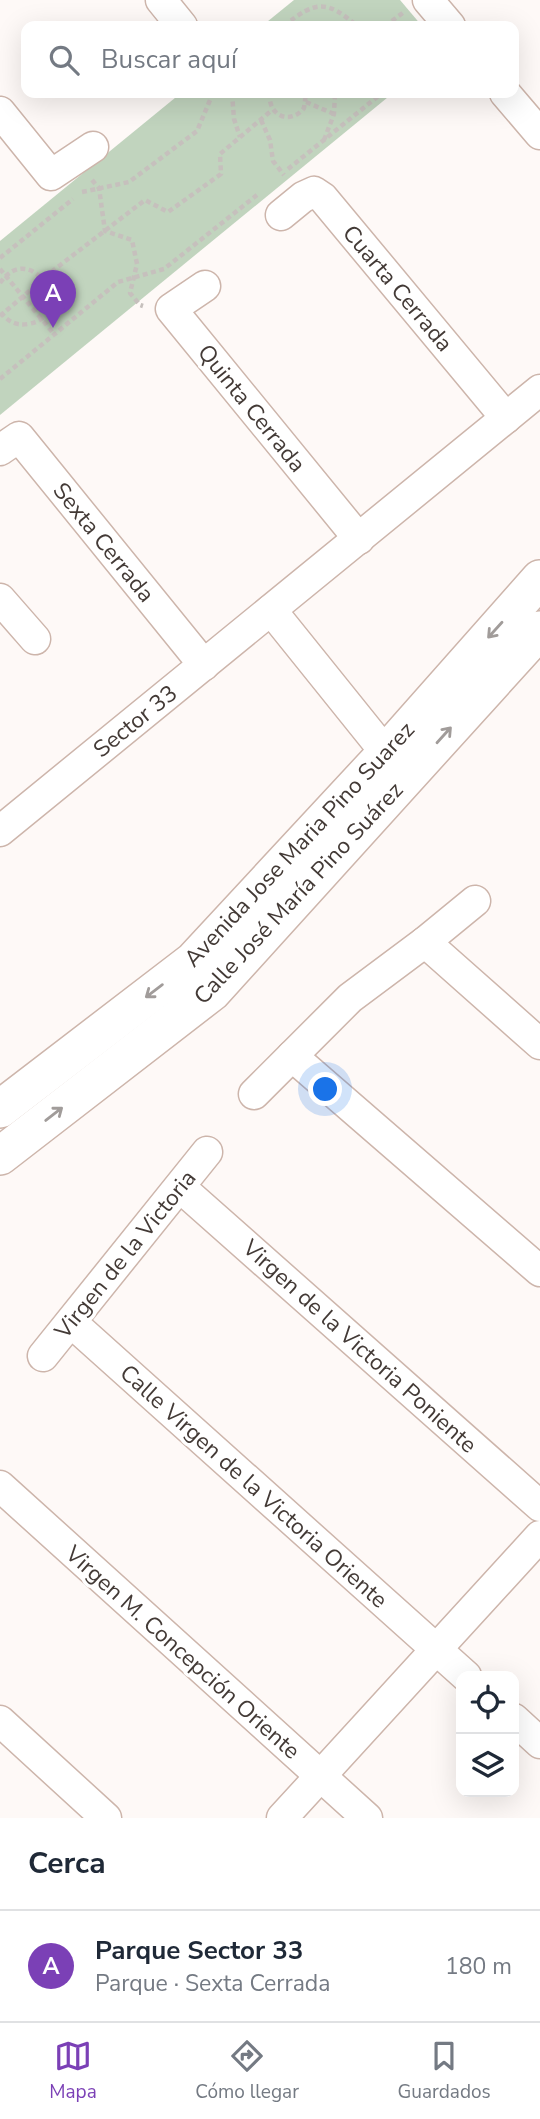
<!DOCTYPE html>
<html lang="es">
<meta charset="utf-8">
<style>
:root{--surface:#fff;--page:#f6f6f7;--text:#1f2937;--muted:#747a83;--line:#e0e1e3;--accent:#7b40b6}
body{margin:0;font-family:"Nunito Sans",sans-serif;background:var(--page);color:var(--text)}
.controls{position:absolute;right:21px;bottom:21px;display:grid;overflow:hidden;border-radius:14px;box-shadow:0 7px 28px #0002}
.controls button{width:63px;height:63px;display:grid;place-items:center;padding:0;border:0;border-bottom:2px solid var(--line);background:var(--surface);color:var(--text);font:35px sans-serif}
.you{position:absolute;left:326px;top:1090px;width:24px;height:24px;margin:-18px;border:5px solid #fff;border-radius:50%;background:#1a73e8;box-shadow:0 0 0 10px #1a73e833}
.badge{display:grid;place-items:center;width:46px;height:46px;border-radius:50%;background:var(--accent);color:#fff;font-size:23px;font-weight:700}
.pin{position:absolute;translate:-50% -58px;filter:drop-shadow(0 2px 4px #0008)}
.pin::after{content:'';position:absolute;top:37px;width:24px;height:21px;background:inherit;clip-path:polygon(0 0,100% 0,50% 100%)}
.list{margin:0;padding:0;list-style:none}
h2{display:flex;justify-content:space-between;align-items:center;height:91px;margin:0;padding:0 28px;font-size:30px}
h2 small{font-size:23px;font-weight:400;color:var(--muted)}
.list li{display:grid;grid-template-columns:46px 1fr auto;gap:21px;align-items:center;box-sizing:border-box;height:112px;padding:0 28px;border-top:2px solid var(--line)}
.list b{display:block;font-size:26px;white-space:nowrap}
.list p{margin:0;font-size:23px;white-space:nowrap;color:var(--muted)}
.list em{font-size:23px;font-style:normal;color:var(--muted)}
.icon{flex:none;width:38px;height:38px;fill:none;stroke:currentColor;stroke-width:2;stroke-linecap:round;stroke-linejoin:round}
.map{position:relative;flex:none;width:540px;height:1818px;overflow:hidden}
.search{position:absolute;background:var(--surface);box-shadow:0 7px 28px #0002;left:21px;right:21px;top:21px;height:77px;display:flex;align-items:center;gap:18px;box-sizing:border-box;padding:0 24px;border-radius:14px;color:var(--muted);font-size:26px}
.sheet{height:203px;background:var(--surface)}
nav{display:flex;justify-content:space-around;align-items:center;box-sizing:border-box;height:98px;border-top:2px solid var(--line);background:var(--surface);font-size:19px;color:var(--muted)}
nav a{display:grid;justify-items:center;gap:4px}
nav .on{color:var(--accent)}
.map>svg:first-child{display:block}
.green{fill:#c1d4be}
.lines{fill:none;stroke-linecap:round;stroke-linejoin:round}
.minor-casing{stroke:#cdb5ab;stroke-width:33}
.tertiary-casing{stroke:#cdb5ab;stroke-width:40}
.path{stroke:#c6c0bd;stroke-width:4.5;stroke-dasharray:5 3.5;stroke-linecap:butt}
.minor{stroke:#fff;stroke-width:30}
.tertiary{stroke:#fff;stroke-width:37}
.oneway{stroke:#a19c9a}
.labels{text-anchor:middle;stroke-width:7;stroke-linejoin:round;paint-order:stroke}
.street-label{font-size:23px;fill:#433a36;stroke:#fff}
</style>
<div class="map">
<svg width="540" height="1818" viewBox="0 0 540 1818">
<rect width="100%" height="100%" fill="#fef9f7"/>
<g class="green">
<polygon points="294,0 400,0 422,26 262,26"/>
<polygon points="181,93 393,93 0,415 0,241"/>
</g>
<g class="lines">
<defs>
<g id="minor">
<polyline points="161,0 182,26"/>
<polyline points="428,0 450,26"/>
<polyline points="505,93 540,134"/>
<polyline points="0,112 51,175 93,147"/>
<polyline points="281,215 303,197 314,192 323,198 506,418"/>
<polyline points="205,286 171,309 359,539"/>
<polyline points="0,450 19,437 204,665"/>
<polyline points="0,599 35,639"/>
<polyline points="271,610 386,753 403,767"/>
<polyline points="0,831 540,390"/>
<polyline points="425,942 540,1044"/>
<polyline points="292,1056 540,1271"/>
<polyline points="254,1094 350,998 425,942 475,901"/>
<polyline points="180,1187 540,1506"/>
<polyline points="71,1322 466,1676"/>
<polyline points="43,1356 207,1152"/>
<polyline points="0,1486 367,1818"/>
<polyline points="514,1719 540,1743"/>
<polyline points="0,1721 106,1818"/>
<polyline points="282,1818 540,1536"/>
</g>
<g id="tertiary">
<polyline points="0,1109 193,961 386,753 540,579"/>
<polyline points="0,1156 212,992 540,630"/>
</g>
</defs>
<use href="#minor" class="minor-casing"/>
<use href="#tertiary" class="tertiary-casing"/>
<g class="path">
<path d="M284,26C316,0 327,0 357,26"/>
<polyline points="385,26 404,12"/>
<polyline points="232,93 234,119 240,137"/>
<path d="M270,93C267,115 290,126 304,108L306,93"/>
<polyline points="306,102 334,114"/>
<polyline points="261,120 270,140 273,161 284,175"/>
<polyline points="324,140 334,114 335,93"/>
<polyline points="288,169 382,93"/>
<polyline points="92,180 99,188 105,231 132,240 137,264 130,293 140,305 143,306"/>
<polyline points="82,192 129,182 197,131 213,93"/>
<polyline points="0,258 73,199"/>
<polyline points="0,269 54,334"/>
<path d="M0,283C32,237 79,316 28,324C15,326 7,321 0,311"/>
<polyline points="0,316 55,269 145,200 168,212 221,174 220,154 272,110"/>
<polyline points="0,379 118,282 164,269 257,195"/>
</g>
<use href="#minor" class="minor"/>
<use href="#tertiary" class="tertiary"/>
</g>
<defs><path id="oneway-shaft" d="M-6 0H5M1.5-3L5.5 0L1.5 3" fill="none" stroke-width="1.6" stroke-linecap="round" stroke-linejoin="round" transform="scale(1.75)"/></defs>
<g class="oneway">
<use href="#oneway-shaft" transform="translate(495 630) rotate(132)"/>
<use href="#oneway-shaft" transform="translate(444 735) rotate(-48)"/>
<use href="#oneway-shaft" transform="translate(154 991) rotate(143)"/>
<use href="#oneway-shaft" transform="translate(54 1114) rotate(-38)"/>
</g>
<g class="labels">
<g class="street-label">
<text transform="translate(398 288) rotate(50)" y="8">Cuarta Cerrada</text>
<text transform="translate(252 408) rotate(51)" y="8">Quinta Cerrada</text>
<text transform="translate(104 542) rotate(51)" y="8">Sexta Cerrada</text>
<text transform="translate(135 721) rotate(-39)" y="8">Sector 33</text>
<text transform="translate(299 844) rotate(-47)" y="8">Avenida Jose Maria Pino Suarez</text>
<text transform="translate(298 893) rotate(-47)" y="8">Calle José María Pino Suárez</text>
<text transform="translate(125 1254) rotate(-51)" y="8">Virgen de la Victoria</text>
<text transform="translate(360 1346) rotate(42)" y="8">Virgen de la Victoria Poniente</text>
<text transform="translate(254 1486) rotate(42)" y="8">Calle Virgen de la Victoria Oriente</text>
<text transform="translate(183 1652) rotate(42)" y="8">Virgen M. Concepción Oriente</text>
</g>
</g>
</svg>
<div class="controls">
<button><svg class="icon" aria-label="locate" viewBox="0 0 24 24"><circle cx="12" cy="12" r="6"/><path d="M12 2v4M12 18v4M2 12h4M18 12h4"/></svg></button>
<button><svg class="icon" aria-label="layers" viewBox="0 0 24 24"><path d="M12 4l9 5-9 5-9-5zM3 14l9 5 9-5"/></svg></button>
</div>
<div class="you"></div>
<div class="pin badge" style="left:53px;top:328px">A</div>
<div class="search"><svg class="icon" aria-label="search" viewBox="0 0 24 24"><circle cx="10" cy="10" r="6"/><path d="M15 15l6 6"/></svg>Buscar aquí</div>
</div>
<section class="sheet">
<h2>Cerca<small></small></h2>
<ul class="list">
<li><span class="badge">A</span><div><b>Parque Sector 33</b><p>Parque · Sexta Cerrada</p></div><em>180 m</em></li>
</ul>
</section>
<nav>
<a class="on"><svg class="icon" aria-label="map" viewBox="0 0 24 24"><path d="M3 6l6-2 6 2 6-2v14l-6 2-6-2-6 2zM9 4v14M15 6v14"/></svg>Mapa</a>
<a><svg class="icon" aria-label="directions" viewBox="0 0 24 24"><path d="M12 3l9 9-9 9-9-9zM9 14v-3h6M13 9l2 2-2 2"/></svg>Cómo llegar</a>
<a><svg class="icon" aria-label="saved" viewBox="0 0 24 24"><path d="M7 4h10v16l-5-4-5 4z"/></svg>Guardados</a>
</nav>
